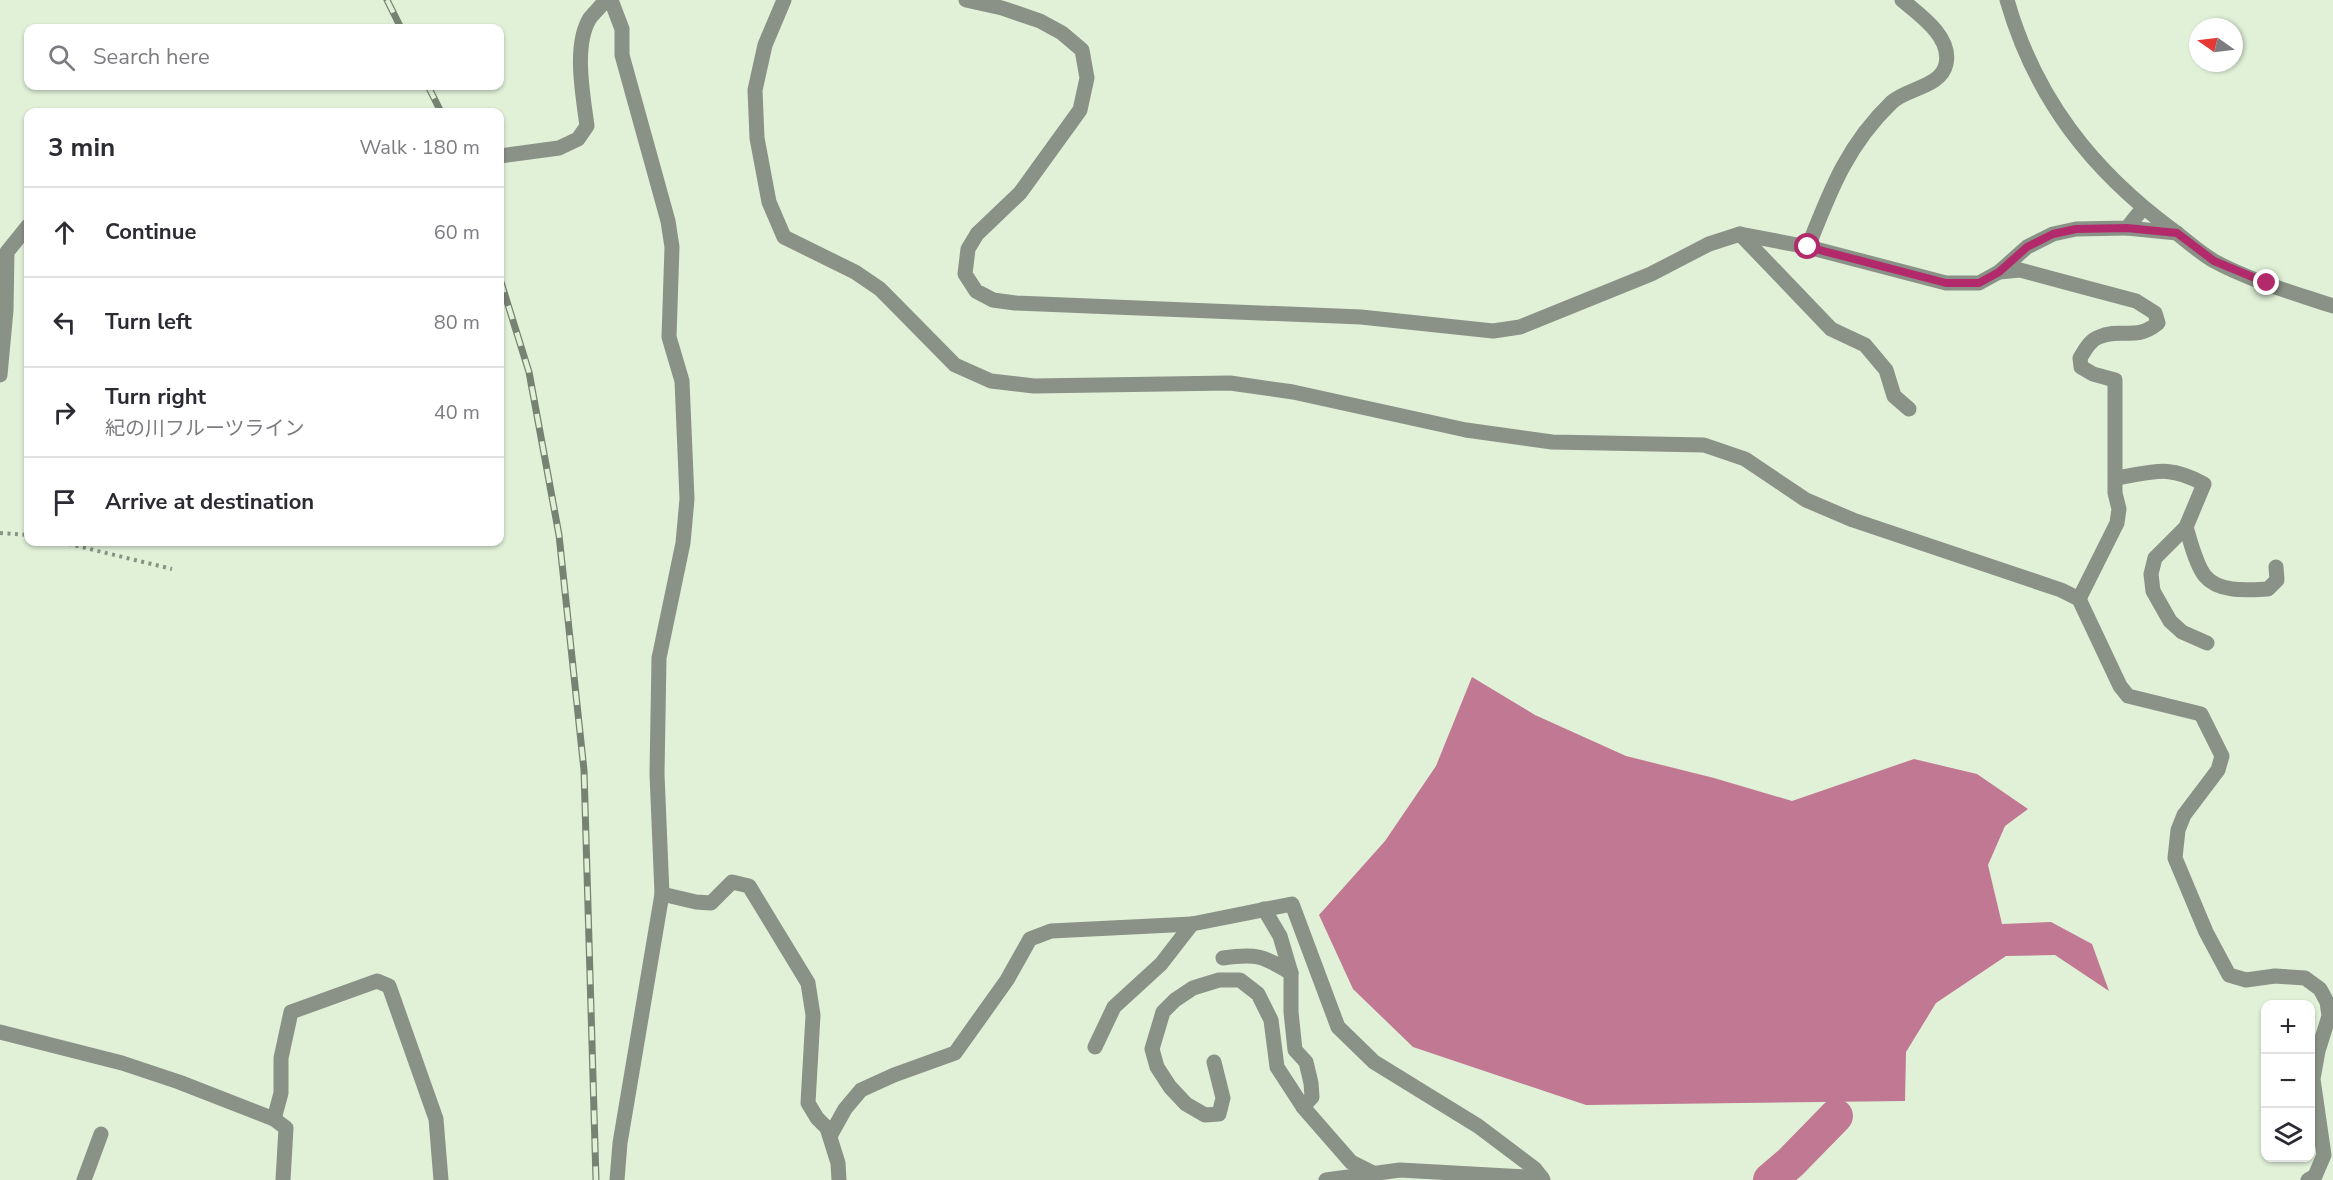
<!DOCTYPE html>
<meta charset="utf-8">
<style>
:root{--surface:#fff;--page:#f2f2f3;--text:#2b2b33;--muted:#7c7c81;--line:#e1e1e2}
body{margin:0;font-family:"Nunito Sans","Noto Sans JP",sans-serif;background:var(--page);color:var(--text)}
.controls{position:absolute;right:18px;bottom:18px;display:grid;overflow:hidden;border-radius:12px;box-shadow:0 2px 4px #0004}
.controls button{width:54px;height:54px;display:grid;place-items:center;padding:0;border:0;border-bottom:2px solid var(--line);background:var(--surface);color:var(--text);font:30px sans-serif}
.compass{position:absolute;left:2189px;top:18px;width:54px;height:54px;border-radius:50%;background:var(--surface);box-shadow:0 2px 4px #0004;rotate:284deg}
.stop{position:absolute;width:18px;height:18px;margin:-14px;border:4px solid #b22a6b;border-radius:50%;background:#fff}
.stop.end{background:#b22a6b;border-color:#fff;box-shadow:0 2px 6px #0008}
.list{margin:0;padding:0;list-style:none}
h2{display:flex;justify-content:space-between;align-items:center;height:78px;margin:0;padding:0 24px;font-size:26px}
h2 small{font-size:20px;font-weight:400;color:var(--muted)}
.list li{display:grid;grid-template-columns:39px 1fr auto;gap:18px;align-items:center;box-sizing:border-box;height:90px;padding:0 24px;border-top:2px solid var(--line)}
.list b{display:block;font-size:22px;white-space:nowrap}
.list p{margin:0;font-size:20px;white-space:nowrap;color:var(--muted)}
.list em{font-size:20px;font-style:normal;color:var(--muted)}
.icon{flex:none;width:33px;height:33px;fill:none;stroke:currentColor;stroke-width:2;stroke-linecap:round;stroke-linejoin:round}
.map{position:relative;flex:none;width:2333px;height:1180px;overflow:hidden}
.search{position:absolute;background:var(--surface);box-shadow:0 2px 4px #0004;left:24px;top:24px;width:480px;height:66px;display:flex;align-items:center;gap:15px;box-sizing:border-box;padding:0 21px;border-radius:12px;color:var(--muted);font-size:22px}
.panel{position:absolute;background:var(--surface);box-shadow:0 2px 4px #0004;left:24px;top:108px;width:480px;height:438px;border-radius:12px}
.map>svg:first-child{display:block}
.water{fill:#c17893}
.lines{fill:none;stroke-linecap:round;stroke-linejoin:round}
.river{stroke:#c17893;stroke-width:34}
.path{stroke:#889483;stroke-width:4;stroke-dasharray:3 4.5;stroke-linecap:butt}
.minor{stroke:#8a9187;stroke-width:15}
.rail-casing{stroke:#788273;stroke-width:7}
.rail{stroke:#e0f1d8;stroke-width:4.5;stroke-dasharray:14;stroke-linecap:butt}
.route{stroke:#b22a6b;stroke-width:8}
</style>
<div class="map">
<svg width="2333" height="1180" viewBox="0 0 2333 1180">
<rect width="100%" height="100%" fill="#e0f1d8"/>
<polygon class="water" points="1472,677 1535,715 1626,756 1714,778 1792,801 1914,759 1977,774 2028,809 2005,826 1988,865 2002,924 2051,922 2092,944 2109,991 2055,955 2006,956 1936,1003 1906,1052 1905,1101 1586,1105 1413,1047 1353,989 1319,915 1385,841 1436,766"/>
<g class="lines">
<polyline class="river" points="1770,1180 1790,1163 1836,1116"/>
<g class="path">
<polyline points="0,533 28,535"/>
<polyline points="61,542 172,569"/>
</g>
<g class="minor">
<polyline points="611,0 622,29 622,55 668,221 672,247 669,337 682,381 687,499 683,543 659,658 657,774 662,894 620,1143 617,1180"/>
<polyline points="784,0 765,45 755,90 757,138 769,202 784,237 855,272 880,289 955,365 991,381 1034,386 1230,383 1293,392 1466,430 1552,442 1704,445 1745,459 1806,500 1853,520 2061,590 2079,599 2120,686 2128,696 2201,714 2222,756 2218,770 2184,815 2178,830 2175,858 2206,932 2229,975 2246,980 2275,976 2305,978 2320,989 2327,1002 2329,1016 2318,1051 2313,1079 2324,1155 2315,1176 2308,1180"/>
<polyline points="966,0 1002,8 1040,21 1062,33 1082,50 1087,78 1080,110 1020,193 977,234 968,249 965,274 976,291 993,300 1015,303 1361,317 1493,331 1520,327 1651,274 1709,244 1740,234 1808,247 1946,283 1979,283 1999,272 2027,247 2053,234 2076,229 2127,228 2143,208"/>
<path d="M2007,0C2035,98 2092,171 2174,231C2187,241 2200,253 2214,261C2251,281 2294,293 2333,306"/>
<path d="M500,156L559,148L578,139L587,126C583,95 573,45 590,18C595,12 601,6 606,0"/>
<polyline points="2127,228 2177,233"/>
<polyline points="1740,234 1831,329 1865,345 1886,370 1894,396 1909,409"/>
<path d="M1808,247C1830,191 1847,145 1892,102C1908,88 1941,87 1946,64C1952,37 1920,15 1902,0"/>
<path d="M1999,272L2020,270L2087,288L2136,301L2155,313L2158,323C2135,342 2121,327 2099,337C2090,340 2085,350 2080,358L2081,367L2093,374L2115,380V493L2119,509L2117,523L2079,599"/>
<polyline points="0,375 6,310 7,252 28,226"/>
<path d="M2117,478C2154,472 2168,464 2204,484L2186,527L2155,558L2151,574L2153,591L2170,621L2182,632L2207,643"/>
<path d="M2186,527C2190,540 2196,565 2205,576C2219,593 2248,590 2268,589L2277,580L2276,567"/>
<polyline points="662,894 696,902 711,903 732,882 749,886 808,983 813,1015 808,1103 817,1118 827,1128 838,1163 839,1180"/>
<polyline points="1264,909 1280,936 1291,973 1291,1012 1295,1050 1306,1062 1311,1083 1312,1097 1303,1107"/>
<path d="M1223,958C1257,953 1263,956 1291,973"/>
<polyline points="0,1032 122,1063 179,1082 274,1119 286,1128 283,1180"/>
<polyline points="1095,1047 1114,1007 1161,964 1192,924"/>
<polyline points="1214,1062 1223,1098 1219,1114 1205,1115 1186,1104 1170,1087 1157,1067 1152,1049 1163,1012 1175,1000 1193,988 1219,980 1240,980 1258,994 1271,1020 1277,1067 1303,1107 1351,1162 1373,1173"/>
<polyline points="274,1119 281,1093 281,1058 291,1012 377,981 389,986 436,1119 441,1180"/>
<polyline points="830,1136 845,1109 861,1090 894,1075 955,1053 1007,980 1030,939 1051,931 1192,924 1292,904 1338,1027 1374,1062 1478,1126 1535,1169 1542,1178"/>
<polyline points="84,1180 101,1134"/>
<polyline points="1326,1180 1400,1170 1542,1178 1543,1180"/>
</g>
<defs>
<g id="rail">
<polyline points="387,0 401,28"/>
<polyline points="428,86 441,112"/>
<polyline points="500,279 529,372 559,535 584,770 596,1180"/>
</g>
</defs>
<use href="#rail" class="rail-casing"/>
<use href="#rail" class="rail"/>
</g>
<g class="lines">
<polyline class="route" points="1808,247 1946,283 1979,283 1999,272 2027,247 2053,234 2076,229 2127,228 2177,233 2214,261 2267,283"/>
</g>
</svg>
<div class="controls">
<button>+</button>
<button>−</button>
<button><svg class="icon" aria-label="layers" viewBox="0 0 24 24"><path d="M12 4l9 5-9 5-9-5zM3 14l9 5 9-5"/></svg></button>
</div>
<svg class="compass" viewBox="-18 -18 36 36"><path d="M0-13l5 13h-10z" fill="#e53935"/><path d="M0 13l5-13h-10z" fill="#7c7c81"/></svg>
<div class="stop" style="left:1808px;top:247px"></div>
<div class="stop end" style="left:2267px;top:283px"></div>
<div class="search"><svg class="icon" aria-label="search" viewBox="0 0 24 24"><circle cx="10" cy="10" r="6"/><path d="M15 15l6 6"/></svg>Search here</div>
<section class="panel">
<h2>3 min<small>Walk · 180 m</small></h2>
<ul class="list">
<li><svg class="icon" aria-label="ahead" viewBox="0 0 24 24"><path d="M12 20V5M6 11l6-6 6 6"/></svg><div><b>Continue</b></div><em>60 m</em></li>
<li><svg class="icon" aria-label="left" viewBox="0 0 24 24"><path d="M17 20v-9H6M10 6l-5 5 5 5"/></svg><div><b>Turn left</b></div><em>80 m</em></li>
<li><svg class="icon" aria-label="right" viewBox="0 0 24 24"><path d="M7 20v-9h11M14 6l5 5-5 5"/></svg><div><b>Turn right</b><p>紀の川フルーツライン</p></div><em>40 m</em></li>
<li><svg class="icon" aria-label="arrive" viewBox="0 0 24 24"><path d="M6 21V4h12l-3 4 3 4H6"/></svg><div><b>Arrive at destination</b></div></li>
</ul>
</section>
</div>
